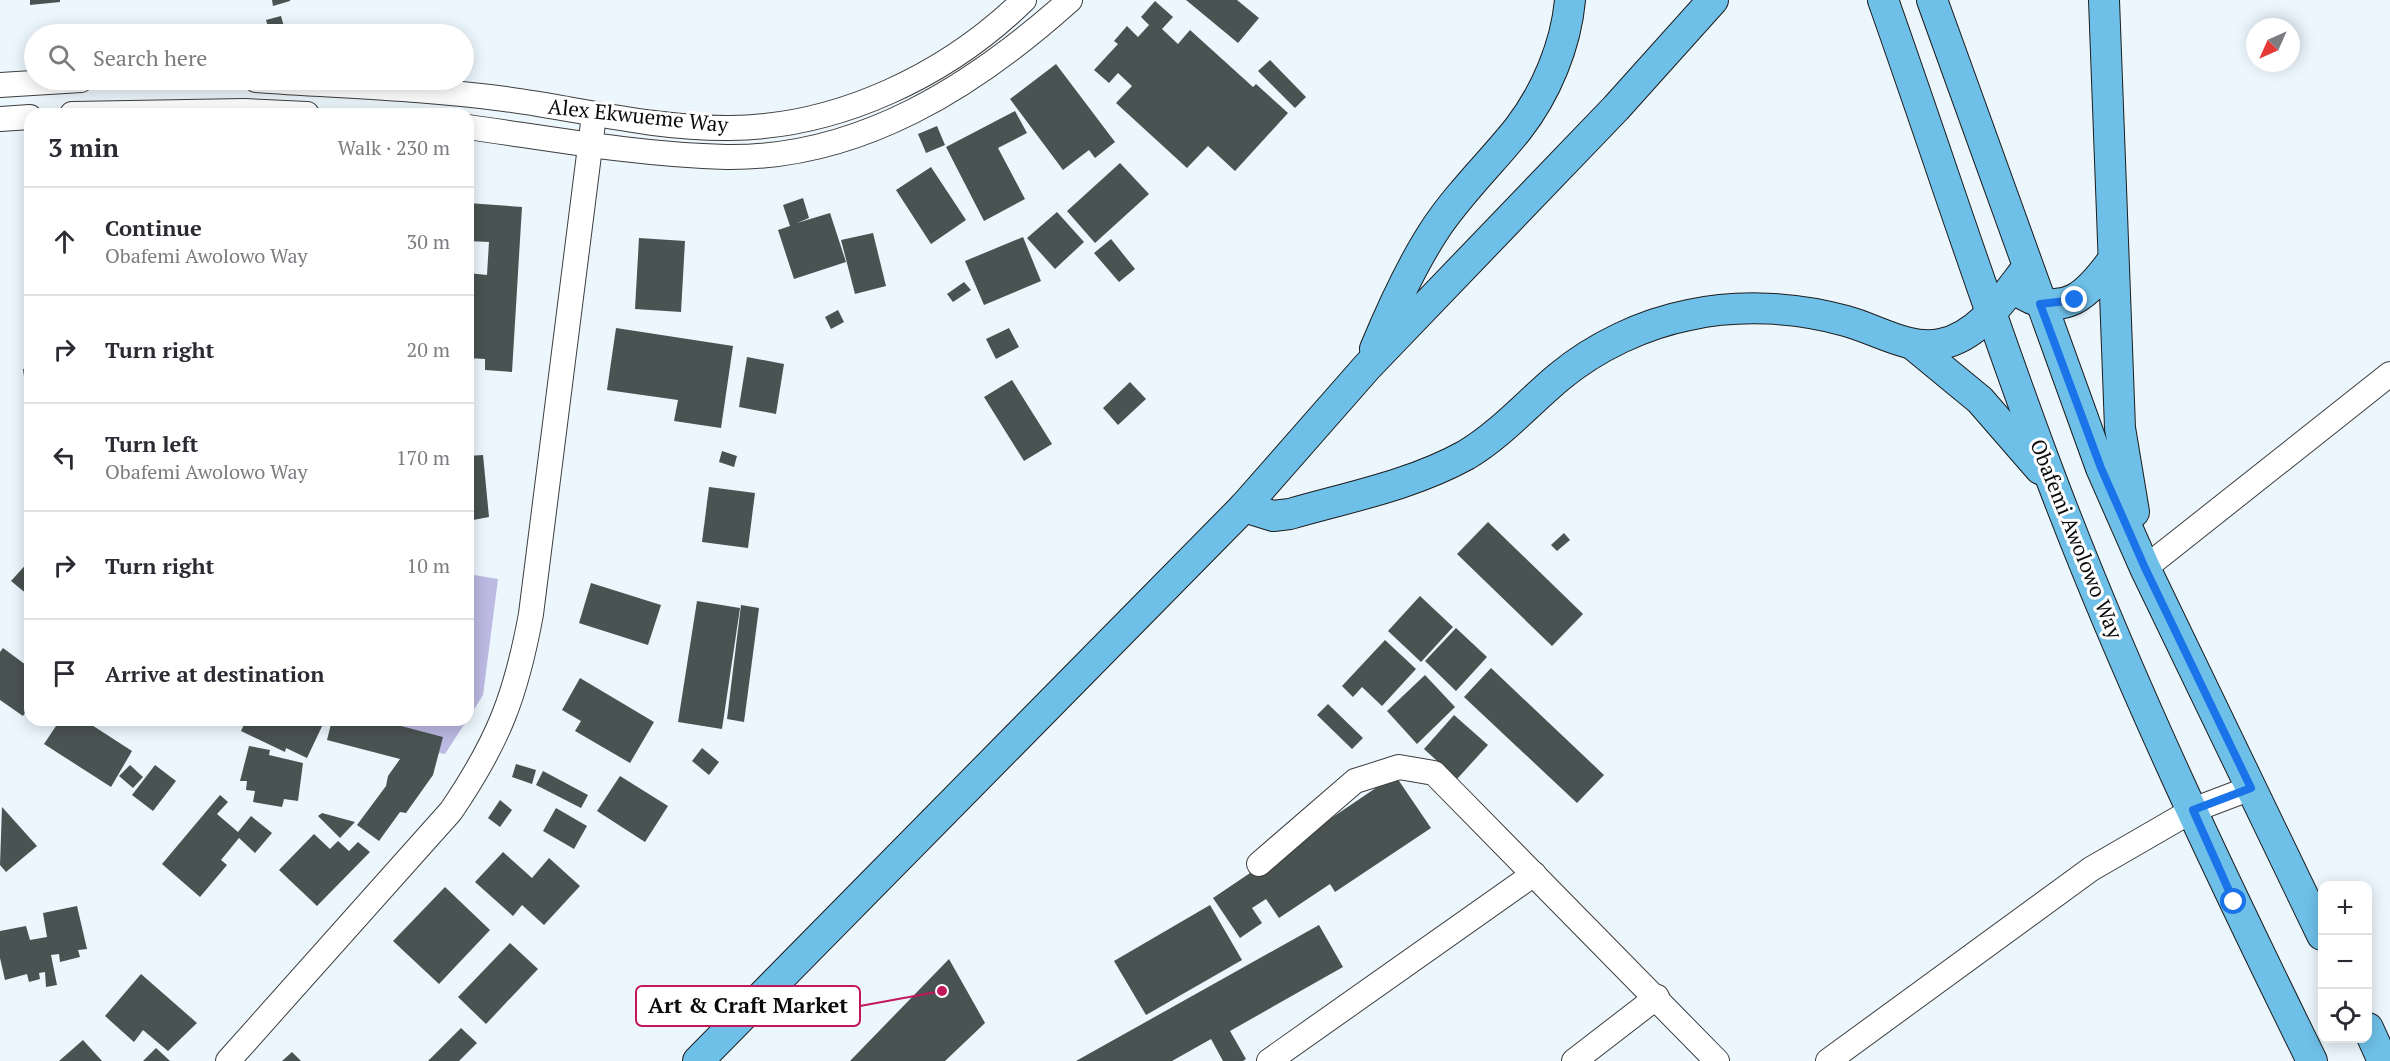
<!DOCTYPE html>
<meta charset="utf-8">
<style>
:root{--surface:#fff;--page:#f2f2f3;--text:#2b2b33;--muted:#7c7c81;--line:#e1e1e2}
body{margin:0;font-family:"PT Serif",serif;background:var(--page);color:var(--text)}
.controls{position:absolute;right:18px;bottom:18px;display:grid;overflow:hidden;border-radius:12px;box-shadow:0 3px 15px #0003}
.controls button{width:54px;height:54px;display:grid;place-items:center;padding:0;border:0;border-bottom:2px solid var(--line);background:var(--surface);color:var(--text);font:30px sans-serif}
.compass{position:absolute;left:2246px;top:18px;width:54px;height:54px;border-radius:50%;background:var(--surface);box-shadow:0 3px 15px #0003;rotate:225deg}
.stop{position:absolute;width:18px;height:18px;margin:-14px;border:4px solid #1a73e8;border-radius:50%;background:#fff}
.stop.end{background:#1a73e8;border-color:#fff;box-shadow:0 2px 6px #0008}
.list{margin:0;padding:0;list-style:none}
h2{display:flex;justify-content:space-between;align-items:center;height:78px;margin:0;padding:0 24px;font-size:26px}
h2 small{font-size:20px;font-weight:400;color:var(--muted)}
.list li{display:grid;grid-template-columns:39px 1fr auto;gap:18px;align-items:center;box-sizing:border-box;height:108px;padding:0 24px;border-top:2px solid var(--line)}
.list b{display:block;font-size:22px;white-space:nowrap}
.list p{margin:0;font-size:20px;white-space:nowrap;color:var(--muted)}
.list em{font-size:20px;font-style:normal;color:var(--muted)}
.icon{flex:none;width:33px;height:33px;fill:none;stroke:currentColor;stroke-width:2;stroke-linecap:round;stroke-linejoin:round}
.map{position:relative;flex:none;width:2390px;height:1061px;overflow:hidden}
.search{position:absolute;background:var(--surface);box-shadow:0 3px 15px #0003;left:24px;top:24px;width:450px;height:66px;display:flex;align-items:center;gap:15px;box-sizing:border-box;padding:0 21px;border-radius:33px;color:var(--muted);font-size:22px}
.panel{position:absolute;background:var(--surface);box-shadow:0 3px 15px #0003;left:24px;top:108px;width:450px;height:618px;border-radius:18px}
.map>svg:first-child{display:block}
.green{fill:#bcb9e3}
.building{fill:#495352}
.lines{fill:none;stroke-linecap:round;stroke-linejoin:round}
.minor-casing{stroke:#3e3e3e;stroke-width:26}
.major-casing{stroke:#1c1c1c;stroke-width:32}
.minor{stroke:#fff;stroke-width:24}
.major{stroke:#6fc0e9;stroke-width:30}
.route{stroke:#1a73e8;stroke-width:8}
.labels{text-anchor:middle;stroke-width:6;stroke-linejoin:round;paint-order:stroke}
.street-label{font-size:21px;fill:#0b0b0b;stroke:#fff}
.leader{fill:none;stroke:#c2185b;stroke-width:2}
.callout-dot{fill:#c2185b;stroke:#fff;stroke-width:2}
.callout{fill:#fff;stroke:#c2185b;stroke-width:2}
.callout-label{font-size:22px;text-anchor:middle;font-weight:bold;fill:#0b0b0b}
</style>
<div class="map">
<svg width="2390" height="1061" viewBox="0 0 2390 1061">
<rect width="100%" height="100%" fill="#ecf6fd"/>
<g class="green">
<polygon points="468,574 498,579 483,695 468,719"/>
<polygon points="335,720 467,720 445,754 333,731"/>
</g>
<g class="building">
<polygon points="30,0 60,0 60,2 30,5"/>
<polygon points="272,0 290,0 290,1 273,6"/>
<polygon points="1186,0 1237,0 1259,18 1238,43"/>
<polygon points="1155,1 1173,17 1162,29 1178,44 1190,30 1253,87 1256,84 1288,113 1235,171 1208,146 1187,168 1116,103 1132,86 1118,73 1109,83 1094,70 1118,44 1114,41 1127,26 1138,37 1149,25 1141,17"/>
<polygon points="281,16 286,34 270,34 266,20"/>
<polygon points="1270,60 1306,97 1295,108 1258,71"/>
<polygon points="1056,64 1115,142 1095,158 1089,150 1063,170 1010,99"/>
<polygon points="1015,111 1027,133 998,148 1025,199 984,221 946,147"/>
<polygon points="937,126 945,145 926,153 918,134"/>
<polygon points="1120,163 1149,194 1095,243 1067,211"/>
<polygon points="931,167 966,220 931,244 896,190"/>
<polygon points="803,198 809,218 797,223 830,213 846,262 794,279 778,230 790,226 783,205"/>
<polygon points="468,203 522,207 512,372 485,370 485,359 468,358 468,273 487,275 489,242 468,241"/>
<polygon points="1057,212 1084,242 1055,269 1027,238"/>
<polygon points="873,233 886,286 855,294 841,240"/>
<polygon points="1023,237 1041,281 984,305 965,261"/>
<polygon points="639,238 685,241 681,312 635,309"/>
<polygon points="1111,239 1135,269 1119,282 1094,253"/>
<polygon points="964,282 971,290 953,302 947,294"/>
<polygon points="838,310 844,322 831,329 825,317"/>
<polygon points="616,328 733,346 721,428 674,421 678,400 607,390"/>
<polygon points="1009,328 1019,347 996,359 986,339"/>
<polygon points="747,357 784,364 776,414 739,407"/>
<polygon points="30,368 30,415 29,415 23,369"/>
<polygon points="1012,380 1052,444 1024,461 984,397"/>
<polygon points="1130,382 1146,399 1118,425 1103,408"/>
<polygon points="722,451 737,456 734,467 719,462"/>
<polygon points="483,455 489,517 468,521 468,456"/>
<polygon points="709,487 755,493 748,548 702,542"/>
<polygon points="28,500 30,500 30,534 25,533"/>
<polygon points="1488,522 1583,614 1552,646 1457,554"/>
<polygon points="1564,533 1570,540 1557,551 1551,545"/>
<polygon points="30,560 30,593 28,595 11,581"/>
<polygon points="591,583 661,605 648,645 579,623"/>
<polygon points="1420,596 1453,627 1421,662 1388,631"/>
<polygon points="697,601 740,608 722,729 678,722"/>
<polygon points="741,605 759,608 744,722 727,719"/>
<polygon points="1456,628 1487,657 1456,691 1425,661"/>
<polygon points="1385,640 1416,669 1382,706 1362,687 1353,697 1342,686"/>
<polygon points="3,648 30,668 30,706 23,716 0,700 0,652"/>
<polygon points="1491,668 1604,775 1577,803 1464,697"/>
<polygon points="1425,675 1455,707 1417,744 1387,711"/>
<polygon points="580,678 654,722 630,763 575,731 581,721 562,710"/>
<polygon points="1328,704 1363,738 1352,749 1317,715"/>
<polygon points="1454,715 1488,745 1457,779 1424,749"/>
<polygon points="60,720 84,720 132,751 111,787 44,744"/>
<polygon points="246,720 325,720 307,758 286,748 285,752 241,731"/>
<polygon points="332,720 378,720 443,737 433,775 406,813 400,812 379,841 357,825 386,786 388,776 400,759 327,740"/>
<polygon points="249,746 270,750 269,755 303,763 298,801 284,799 282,807 253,802 255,791 246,790 247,781 240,781"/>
<polygon points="702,748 719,762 709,775 692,761"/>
<polygon points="516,764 536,770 532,784 512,777"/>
<polygon points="130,765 143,777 133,788 119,776"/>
<polygon points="155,765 176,781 153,811 132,795"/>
<polygon points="543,771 588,795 581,808 536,785"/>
<polygon points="1395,775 1431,828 1335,892 1330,884 1279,918 1266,899 1252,908 1262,923 1240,938 1213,898"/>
<polygon points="620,776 668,806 645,842 597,811"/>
<polygon points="220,795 228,802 217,814 238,832 251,816 272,833 255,853 239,838 221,860 227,865 200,897 162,864"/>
<polygon points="500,800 512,810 500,827 488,818"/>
<polygon points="2,807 37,846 6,872 0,865"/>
<polygon points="556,808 587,826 574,849 543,831"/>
<polygon points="322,813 355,822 340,838 318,816"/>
<polygon points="314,834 330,849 338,841 349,851 358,842 370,852 317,906 279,870"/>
<polygon points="503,852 532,878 549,858 580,886 544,925 522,905 513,916 475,882"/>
<polygon points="445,887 490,930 439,984 393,941"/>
<polygon points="1210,905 1242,960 1146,1015 1114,961"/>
<polygon points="77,906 87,949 78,950 80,957 60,962 59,954 51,955 57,985 46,987 45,972 39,973 40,979 29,982 27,974 5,980 0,958 0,931 26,926 30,940 47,937 43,913"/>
<polygon points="1319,925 1343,967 1230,1031 1246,1059 1243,1061 1223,1061 1211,1039 1172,1061 1076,1061"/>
<polygon points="510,943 538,969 486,1024 458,997"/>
<polygon points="949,959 985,1023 945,1061 850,1061"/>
<polygon points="141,974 197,1023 168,1051 143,1030 134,1042 105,1016"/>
<polygon points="461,1028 477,1043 459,1061 428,1061"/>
<polygon points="83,1040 102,1061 59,1061"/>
<polygon points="156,1048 170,1061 143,1061"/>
<polygon points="292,1052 301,1061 282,1061"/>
</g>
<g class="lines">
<defs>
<g id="minor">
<path d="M256,80C339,86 423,88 505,99C580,109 654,129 730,128C839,127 947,75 1024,0"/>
<polyline points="0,85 81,80"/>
<polyline points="72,114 244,111 307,114"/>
<polyline points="0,119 30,117"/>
<path d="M468,127C553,139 640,155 726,157C860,159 974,86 1070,0"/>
<polyline points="2145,568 2390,374"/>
<polyline points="1259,864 1355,781 1399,767 1434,773 1717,1061"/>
<path d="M228,1061L451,811C498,742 516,696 531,614L594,115"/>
<polyline points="1269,1061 1534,874"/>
<polyline points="1574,1061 1657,997"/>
<polyline points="1828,1061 2091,869 2193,810 2251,788"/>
</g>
<g id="major">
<path d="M1883,0C1940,161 1992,324 2053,484C2128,681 2219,872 2312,1061"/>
<polyline points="1932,0 2101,468 2145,568 2322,935"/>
<polyline points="2104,0 2120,428 2134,512"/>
<path d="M2024,295C2065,318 2088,294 2112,261"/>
<polyline points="1912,344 1980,400 2040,469"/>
<path d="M1375,349C1392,308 1410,268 1434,231C1458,194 1491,163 1518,129C1546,93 1566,45 1570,0"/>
<path d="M1244,507L1273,516L1290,514C1349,497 1412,485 1466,455C1500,435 1529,402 1559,377C1595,347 1643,324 1689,315C1739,304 1796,307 1846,321C1876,329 1909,351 1941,344C1980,336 2005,296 2027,268"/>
<polyline points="2368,1028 2383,1061"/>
<polyline points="698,1061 1244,507 1367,367 1616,108 1713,0"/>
</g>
</defs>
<use href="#minor" class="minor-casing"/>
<use href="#major" class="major-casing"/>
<use href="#minor" class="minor"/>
<use href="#major" class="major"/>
</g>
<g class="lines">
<polyline class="route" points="2075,300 2040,304 2101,468 2145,568 2251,788 2193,810 2234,902"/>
</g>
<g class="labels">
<g class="street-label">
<text transform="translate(638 116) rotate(6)" y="7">Alex Ekwueme Way</text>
<text transform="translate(2076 539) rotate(68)" y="7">Obafemi Awolowo Way</text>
</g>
</g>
<path class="leader" d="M942 991L860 1006"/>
<circle class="callout-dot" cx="942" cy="991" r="6"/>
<rect class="callout" x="636" y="986" width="224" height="40" rx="6"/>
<g class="callout-label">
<text x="748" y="1013">Art &amp; Craft Market</text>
</g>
</svg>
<div class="controls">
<button>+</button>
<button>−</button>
<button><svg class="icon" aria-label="locate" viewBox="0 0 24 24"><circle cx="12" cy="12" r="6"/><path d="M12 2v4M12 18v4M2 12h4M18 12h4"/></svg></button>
</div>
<svg class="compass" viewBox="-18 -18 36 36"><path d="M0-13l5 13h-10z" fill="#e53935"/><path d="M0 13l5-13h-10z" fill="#7c7c81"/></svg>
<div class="stop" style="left:2234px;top:902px"></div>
<div class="stop end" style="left:2075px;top:300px"></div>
<div class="search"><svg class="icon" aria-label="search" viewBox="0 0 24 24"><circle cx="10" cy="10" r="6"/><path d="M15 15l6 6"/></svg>Search here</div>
<section class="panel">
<h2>3 min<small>Walk · 230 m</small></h2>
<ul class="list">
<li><svg class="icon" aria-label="ahead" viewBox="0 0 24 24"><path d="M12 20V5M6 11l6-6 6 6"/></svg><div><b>Continue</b><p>Obafemi Awolowo Way</p></div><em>30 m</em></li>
<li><svg class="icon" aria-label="right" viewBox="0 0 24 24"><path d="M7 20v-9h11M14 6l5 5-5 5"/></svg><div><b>Turn right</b></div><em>20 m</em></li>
<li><svg class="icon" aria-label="left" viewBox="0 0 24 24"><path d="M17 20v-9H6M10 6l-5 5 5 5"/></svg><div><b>Turn left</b><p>Obafemi Awolowo Way</p></div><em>170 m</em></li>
<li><svg class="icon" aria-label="right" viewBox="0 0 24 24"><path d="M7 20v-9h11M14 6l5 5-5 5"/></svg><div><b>Turn right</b></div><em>10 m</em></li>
<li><svg class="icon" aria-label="arrive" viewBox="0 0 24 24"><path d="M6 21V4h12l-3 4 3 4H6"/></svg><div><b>Arrive at destination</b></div></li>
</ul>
</section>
</div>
